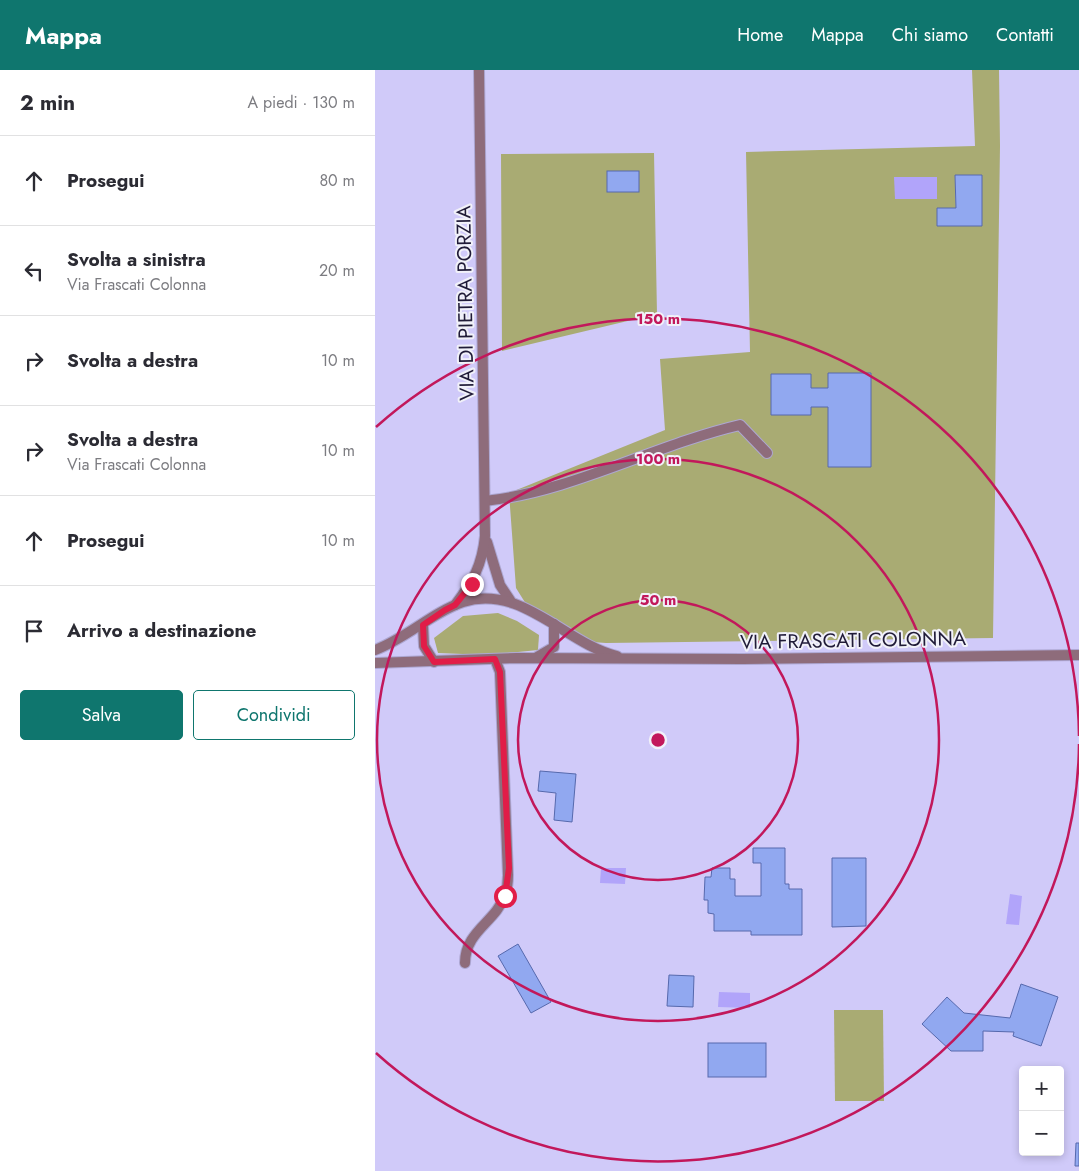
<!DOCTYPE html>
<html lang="it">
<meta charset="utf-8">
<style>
:root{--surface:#fff;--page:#f7f7f7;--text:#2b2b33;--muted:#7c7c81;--line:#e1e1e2;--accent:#0f766e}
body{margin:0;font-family:Jost,sans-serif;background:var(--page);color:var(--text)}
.controls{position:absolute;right:15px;bottom:15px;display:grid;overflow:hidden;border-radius:5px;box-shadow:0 2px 8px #0003}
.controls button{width:45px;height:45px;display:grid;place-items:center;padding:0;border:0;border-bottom:1px solid var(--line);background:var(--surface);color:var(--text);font:25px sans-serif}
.stop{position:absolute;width:15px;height:15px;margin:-11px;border:4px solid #e11d48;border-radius:50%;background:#fff}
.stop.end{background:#e11d48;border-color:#fff;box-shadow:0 1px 5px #0008}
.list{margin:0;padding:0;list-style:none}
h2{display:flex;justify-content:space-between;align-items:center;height:65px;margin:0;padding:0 20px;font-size:21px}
h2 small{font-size:16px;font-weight:400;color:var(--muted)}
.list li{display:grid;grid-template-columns:32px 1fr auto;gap:15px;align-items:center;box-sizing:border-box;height:90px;padding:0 20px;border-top:1px solid var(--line)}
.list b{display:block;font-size:19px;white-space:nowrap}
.list p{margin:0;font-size:16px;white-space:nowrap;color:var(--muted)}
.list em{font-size:16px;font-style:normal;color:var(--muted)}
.actions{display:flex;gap:10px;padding:15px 20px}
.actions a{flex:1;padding:11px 0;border:1px solid var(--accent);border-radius:5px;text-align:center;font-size:18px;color:var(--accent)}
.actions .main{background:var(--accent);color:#fff}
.icon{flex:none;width:28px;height:28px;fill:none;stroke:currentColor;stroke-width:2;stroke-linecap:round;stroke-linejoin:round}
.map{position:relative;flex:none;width:704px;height:1101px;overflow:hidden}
header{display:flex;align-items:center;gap:30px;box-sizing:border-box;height:70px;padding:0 25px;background:var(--accent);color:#fff}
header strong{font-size:24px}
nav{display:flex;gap:28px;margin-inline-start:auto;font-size:18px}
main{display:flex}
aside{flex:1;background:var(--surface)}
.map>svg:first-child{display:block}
.green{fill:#a9ab73;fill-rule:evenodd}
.water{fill:#b1a4fa}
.building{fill:#91a8f0;stroke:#5669ad}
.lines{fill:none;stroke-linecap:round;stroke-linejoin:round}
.service-casing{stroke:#ada7d2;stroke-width:12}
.tertiary-casing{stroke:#ada7d2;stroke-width:12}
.service{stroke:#8e6c7b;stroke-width:10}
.tertiary{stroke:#8e6c7b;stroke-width:10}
.route{stroke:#e11d48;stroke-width:6}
.ring{fill:none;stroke:#c2185b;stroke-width:2.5}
.labels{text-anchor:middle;stroke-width:4;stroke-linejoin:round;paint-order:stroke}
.street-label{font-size:20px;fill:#201b38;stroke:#f1f1f9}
.centre{fill:#c2185b;stroke:#f1f1f9;stroke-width:2.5}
.ring-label{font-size:15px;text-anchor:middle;font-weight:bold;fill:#c2185b;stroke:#f1f1f9;stroke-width:4;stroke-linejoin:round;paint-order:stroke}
</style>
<header>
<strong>Mappa</strong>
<nav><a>Home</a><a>Mappa</a><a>Chi siamo</a><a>Contatti</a></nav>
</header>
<main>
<aside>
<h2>2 min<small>A piedi · 130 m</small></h2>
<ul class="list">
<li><svg class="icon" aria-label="ahead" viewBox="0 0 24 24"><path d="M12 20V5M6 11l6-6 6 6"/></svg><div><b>Prosegui</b></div><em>80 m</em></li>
<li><svg class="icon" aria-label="left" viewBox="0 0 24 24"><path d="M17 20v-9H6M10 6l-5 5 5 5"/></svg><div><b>Svolta a sinistra</b><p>Via Frascati Colonna</p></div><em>20 m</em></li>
<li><svg class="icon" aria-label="right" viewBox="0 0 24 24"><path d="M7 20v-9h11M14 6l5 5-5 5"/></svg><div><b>Svolta a destra</b></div><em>10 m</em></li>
<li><svg class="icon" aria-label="right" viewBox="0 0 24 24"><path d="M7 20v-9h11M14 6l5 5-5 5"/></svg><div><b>Svolta a destra</b><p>Via Frascati Colonna</p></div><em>10 m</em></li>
<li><svg class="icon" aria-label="ahead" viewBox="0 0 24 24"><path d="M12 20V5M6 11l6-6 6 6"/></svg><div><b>Prosegui</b></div><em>10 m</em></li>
<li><svg class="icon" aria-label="arrive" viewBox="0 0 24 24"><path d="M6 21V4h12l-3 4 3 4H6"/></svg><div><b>Arrivo a destinazione</b></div></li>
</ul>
<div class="actions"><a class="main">Salva</a><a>Condividi</a></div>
</aside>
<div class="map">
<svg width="704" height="1101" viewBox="0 0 704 1101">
<rect width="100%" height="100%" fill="#d0caf9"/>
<g class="green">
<path d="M597,0H624L625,76L618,568L231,573L203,571L156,542L141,518L134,423L290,360L285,289L375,282L371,82L600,76ZM580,105H606L607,156H562V138H581ZM453,303H495L496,397H453V337H436V345V304V318H453Z"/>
<path d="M279,83L282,244L127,281L126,84ZM232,101H264V122H232Z"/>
<polygon points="123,543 142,551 164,565 163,580 113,585 63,583 59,568 88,546"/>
<polygon points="459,940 508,940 509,1031 460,1031"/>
</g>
<g class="water">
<polygon points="519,107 562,107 562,129 520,129"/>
<polygon points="226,798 251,798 250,814 225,813"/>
<polygon points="635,824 647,826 644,855 631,854"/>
<polygon points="344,922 375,923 375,938 343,937"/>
</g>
<g class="building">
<rect x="232" y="101" width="32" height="21"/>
<polygon points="580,105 607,105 607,156 562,156 562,138 581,138"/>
<polygon points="453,303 496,303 496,397 453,397 453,337 436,337 436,345 396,345 396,304 436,304 436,318 453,318"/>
<polygon points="165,701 201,704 197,752 179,750 181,723 163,721"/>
<polygon points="378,778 410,778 410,814 414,814 414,819 427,819 427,865 376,865 376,861 339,861 339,844 333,843 333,830 329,830 330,807 336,807 337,798 355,798 355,809 360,809 360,826 386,826 386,793 378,793"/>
<polygon points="457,788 491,788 491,856 457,857"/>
<polygon points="143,874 176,932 156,943 123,886"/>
<polygon points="294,905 319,906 318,937 292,936"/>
<polygon points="646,914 683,927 666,976 638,966 639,962 608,961 608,981 576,981 547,954 572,927 589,943 635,948"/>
<rect x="333" y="973" width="58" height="34"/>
<polygon points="701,1073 704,1073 704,1096 700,1096"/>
</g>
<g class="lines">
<defs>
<g id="service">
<path d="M110,431C199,421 279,375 365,355L392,383"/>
<path d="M90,893C90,861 121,852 130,825C132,819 133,812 133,805L125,602L120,589"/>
</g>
<g id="tertiary">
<polyline points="112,472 125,515 135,530"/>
<path d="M80,535C98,511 107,496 110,466L104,0"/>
<polyline points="48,555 49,576 59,592"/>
<path d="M0,580C32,568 56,543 88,532C146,513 191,574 242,586"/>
<polyline points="162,587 179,577 179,554"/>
<polyline points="0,593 142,588 368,589 704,585"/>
</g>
</defs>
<use href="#service" class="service-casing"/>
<use href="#tertiary" class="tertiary-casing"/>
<use href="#service" class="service"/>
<use href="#tertiary" class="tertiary"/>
</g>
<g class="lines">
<polyline class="route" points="97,514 80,535 70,540 48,555 49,576 59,592 120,589 125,602 134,798 130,826"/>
</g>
<g class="ring">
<circle cx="283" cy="670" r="140"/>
<circle cx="283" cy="670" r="281"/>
<path d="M704 674A421 421 0 0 1 1 983M1 357A421 421 0 0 1 704 666"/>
</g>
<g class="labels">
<g class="street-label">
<text transform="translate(90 233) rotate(-91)" y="7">VIA DI PIETRA PORZIA</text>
<text transform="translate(478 570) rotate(-1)" y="7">VIA FRASCATI COLONNA</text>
</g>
</g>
<circle cx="283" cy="670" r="8" class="centre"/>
<g class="ring-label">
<text x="283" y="254">150 m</text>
<text x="283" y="394">100 m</text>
<text x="283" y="535">50 m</text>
</g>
</svg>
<div class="controls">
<button>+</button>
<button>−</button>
</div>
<div class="stop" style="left:130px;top:826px"></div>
<div class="stop end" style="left:97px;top:514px"></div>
</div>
</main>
